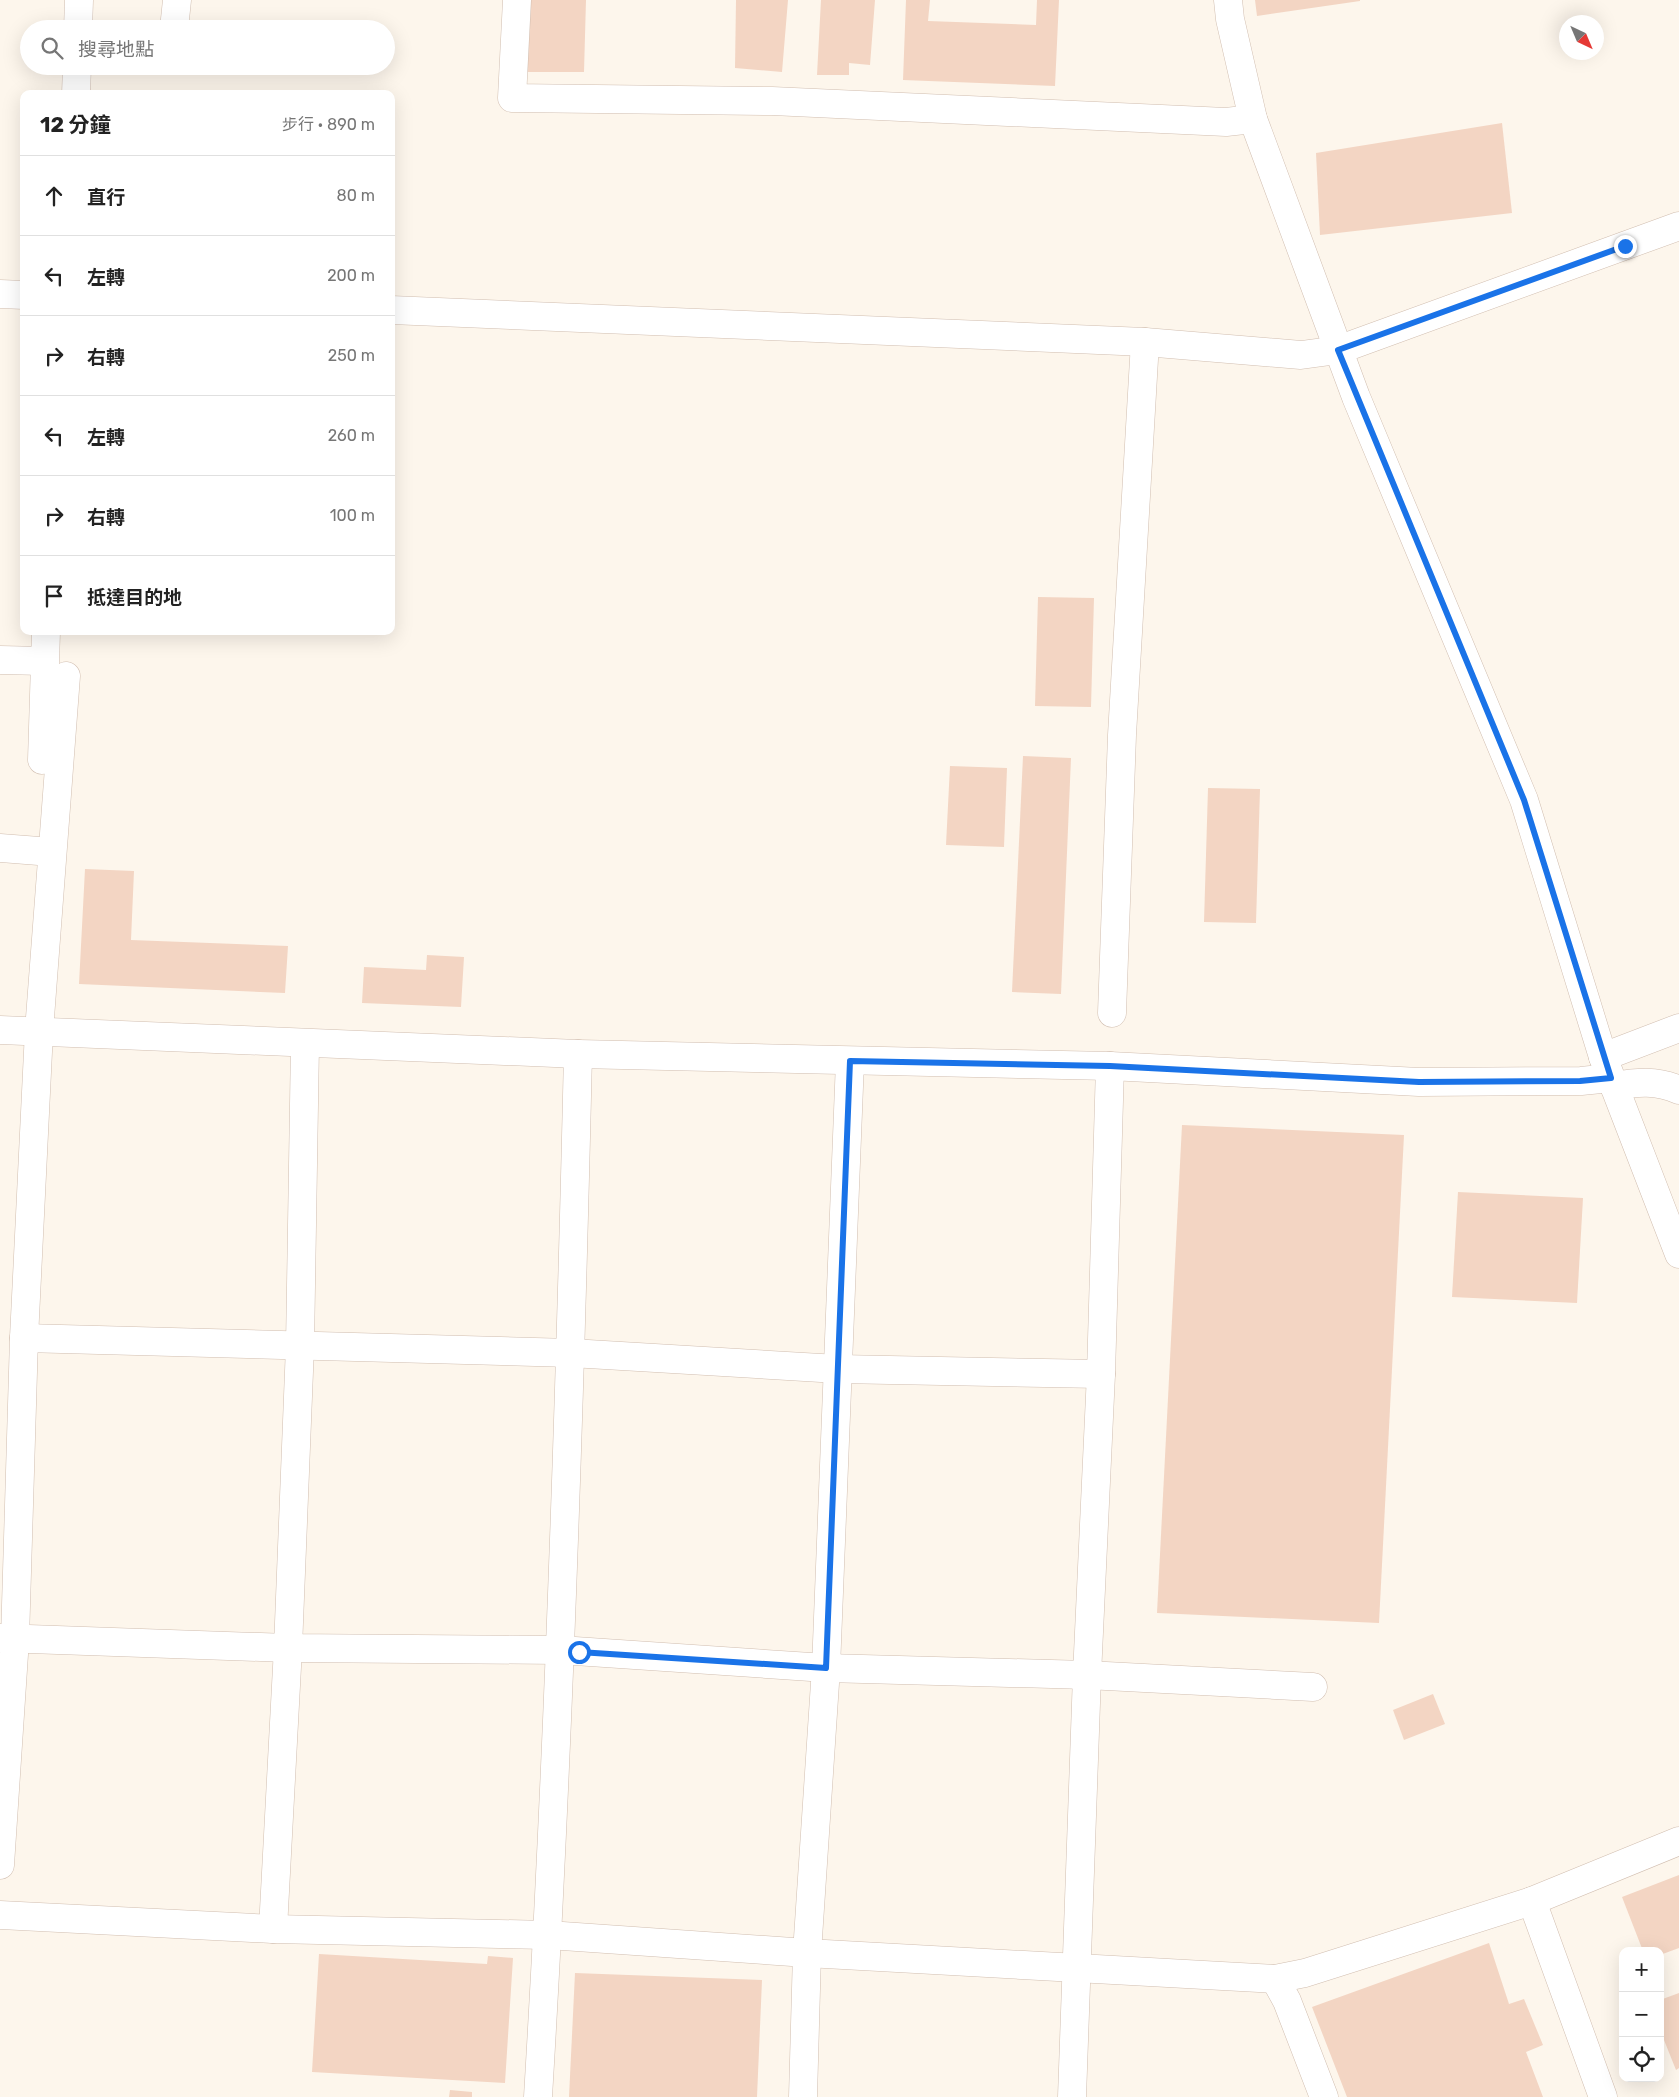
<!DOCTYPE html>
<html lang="zh-TW">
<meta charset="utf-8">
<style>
:root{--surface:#fff;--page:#f6f6f6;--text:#222;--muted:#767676;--line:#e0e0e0}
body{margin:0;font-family:Rubik,"Noto Sans TC",sans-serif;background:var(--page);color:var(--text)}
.controls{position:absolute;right:15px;bottom:15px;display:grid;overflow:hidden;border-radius:10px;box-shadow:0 5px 20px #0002}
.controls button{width:45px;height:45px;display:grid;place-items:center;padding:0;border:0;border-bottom:1px solid var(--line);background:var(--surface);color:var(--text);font:25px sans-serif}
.compass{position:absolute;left:1559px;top:15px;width:45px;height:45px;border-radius:50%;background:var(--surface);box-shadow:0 5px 20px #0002;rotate:136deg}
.stop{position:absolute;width:15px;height:15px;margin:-11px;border:4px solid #1a73e8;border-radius:50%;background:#fff}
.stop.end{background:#1a73e8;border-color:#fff;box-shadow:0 1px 5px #0008}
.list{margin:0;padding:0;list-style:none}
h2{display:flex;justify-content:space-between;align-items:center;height:65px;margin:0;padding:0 20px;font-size:21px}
h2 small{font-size:16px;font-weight:400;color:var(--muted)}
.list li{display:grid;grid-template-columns:32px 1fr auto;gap:15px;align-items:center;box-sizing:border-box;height:80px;padding:0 20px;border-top:1px solid var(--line)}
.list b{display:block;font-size:19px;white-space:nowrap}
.list em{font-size:16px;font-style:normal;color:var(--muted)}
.icon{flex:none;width:28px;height:28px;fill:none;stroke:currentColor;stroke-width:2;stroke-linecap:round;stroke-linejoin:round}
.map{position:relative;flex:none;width:1679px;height:2097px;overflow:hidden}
.search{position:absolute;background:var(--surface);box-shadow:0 5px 20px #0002;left:20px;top:20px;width:375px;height:55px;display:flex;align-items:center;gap:12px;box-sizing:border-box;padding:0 18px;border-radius:28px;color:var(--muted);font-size:19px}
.panel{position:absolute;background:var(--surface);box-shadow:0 5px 20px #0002;left:20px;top:90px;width:375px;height:545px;border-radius:10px}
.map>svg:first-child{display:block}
.building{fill:#f3d5c3}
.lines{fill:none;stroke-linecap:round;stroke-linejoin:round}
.minor-casing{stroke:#d1beb0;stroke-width:29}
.minor{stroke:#fff;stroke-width:28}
.route{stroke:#1a73e8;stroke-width:6}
</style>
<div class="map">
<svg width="1679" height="2097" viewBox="0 0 1679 2097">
<rect width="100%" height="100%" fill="#fdf6ec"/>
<g class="building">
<polygon points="525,0 586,0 584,72 522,72"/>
<polygon points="736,0 788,0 782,72 735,68"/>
<polygon points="821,0 875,0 870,65 849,63 849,75 817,75"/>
<polygon points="906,0 930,0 928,21 1036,25 1037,0 1059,0 1055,86 903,80"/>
<polygon points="1255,0 1360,0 1360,1 1257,16"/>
<polygon points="1502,123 1512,213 1320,235 1316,153"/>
<polygon points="1038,597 1094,598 1091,707 1035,706"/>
<polygon points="1023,756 1071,758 1061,994 1012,992"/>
<polygon points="950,766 1007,768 1004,847 946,845"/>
<polygon points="1208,788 1260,789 1256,923 1204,922"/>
<polygon points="85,869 134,871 131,940 288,946 285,993 79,984"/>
<polygon points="427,955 464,957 461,1007 362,1003 364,967 426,970"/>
<polygon points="1182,1125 1404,1135 1379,1623 1157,1613"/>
<polygon points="1458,1192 1583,1198 1577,1303 1452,1297"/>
<polygon points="1433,1694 1445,1724 1404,1740 1393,1710"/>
<polygon points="1679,1875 1679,1948 1660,1955 1660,1951 1643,1951 1622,1897"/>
<polygon points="1489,1943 1509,2004 1524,1999 1543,2045 1526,2052 1543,2097 1347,2097 1312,2007"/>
<polygon points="319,1954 487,1964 488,1956 513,1958 505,2083 312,2072"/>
<polygon points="575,1973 762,1980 757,2097 569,2097"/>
<polygon points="1679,1993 1679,2068 1676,2070 1660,2030 1660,2000"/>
<polygon points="450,2090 472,2092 472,2097 449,2097"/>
</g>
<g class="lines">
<defs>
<g id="minor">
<polyline points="517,0 512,98 772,101 1226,122 1253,119"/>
<polyline points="1228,0 1230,19 1253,119 1356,397 1524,800 1603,1057 1679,1254"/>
<polyline points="78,29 79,0"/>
<polyline points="174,29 177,0"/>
<polyline points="76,94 77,66"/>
<polyline points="0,294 24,295"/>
<polyline points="391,310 1145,342 1301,355 1338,350 1679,226"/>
<polyline points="0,660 44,661"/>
<polyline points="42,760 46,631"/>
<polyline points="0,848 39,851"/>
<polyline points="1112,1013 1122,735 1145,342"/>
<polyline points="0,1030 578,1054 1110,1066 1419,1082 1581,1081 1611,1078"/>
<polyline points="1603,1057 1679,1028"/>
<path d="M1614,1086C1637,1082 1657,1080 1679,1090"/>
<polyline points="24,1338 571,1353 838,1369 1101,1374"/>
<polyline points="0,1638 288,1648 560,1650 826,1668 1087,1675 1313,1687"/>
<polyline points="0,1865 15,1639 24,1338 39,1031 66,676"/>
<polyline points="1532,1901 1603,2097"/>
<polyline points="0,1915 273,1929 548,1935 807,1953 1275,1979 1305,1973 1532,1901 1679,1841"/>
<polyline points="273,1929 288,1648 300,1346 305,1044"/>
<polyline points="1275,1979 1287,2001 1324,2097"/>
<path d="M538,2097C559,1750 570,1402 578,1054"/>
<polyline points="803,2097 807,1953 826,1668 850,1061"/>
<polyline points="1072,2097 1087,1675 1101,1374 1110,1066"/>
</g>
</defs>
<use href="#minor" class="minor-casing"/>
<use href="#minor" class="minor"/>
</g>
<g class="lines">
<polyline class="route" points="579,1652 826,1668 850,1061 1110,1066 1419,1082 1580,1081 1611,1078 1524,800 1338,350 1625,246"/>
</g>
</svg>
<div class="controls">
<button>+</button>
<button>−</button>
<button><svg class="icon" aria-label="locate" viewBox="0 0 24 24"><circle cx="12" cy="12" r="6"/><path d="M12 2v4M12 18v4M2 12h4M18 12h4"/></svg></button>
</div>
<svg class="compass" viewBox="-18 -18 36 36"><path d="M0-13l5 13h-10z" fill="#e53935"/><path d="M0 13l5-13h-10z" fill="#767676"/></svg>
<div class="stop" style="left:579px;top:1652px"></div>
<div class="stop end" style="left:1625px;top:246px"></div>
<div class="search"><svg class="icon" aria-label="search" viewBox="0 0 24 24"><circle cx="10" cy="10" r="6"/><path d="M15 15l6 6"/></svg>搜尋地點</div>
<section class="panel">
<h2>12 分鐘<small>步行 · 890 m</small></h2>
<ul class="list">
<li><svg class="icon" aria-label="ahead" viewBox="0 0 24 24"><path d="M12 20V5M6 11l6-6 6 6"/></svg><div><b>直行</b></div><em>80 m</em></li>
<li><svg class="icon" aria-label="left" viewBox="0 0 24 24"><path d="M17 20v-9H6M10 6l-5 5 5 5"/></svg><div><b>左轉</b></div><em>200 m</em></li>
<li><svg class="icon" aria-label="right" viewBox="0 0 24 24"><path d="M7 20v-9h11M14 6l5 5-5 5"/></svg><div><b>右轉</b></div><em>250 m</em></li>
<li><svg class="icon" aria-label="left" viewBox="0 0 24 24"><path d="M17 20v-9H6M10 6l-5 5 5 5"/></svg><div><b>左轉</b></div><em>260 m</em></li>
<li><svg class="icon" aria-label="right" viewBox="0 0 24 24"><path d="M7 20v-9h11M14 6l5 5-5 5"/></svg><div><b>右轉</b></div><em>100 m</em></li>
<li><svg class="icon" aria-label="arrive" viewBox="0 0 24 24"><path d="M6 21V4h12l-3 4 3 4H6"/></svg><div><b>抵達目的地</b></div></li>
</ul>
</section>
</div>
